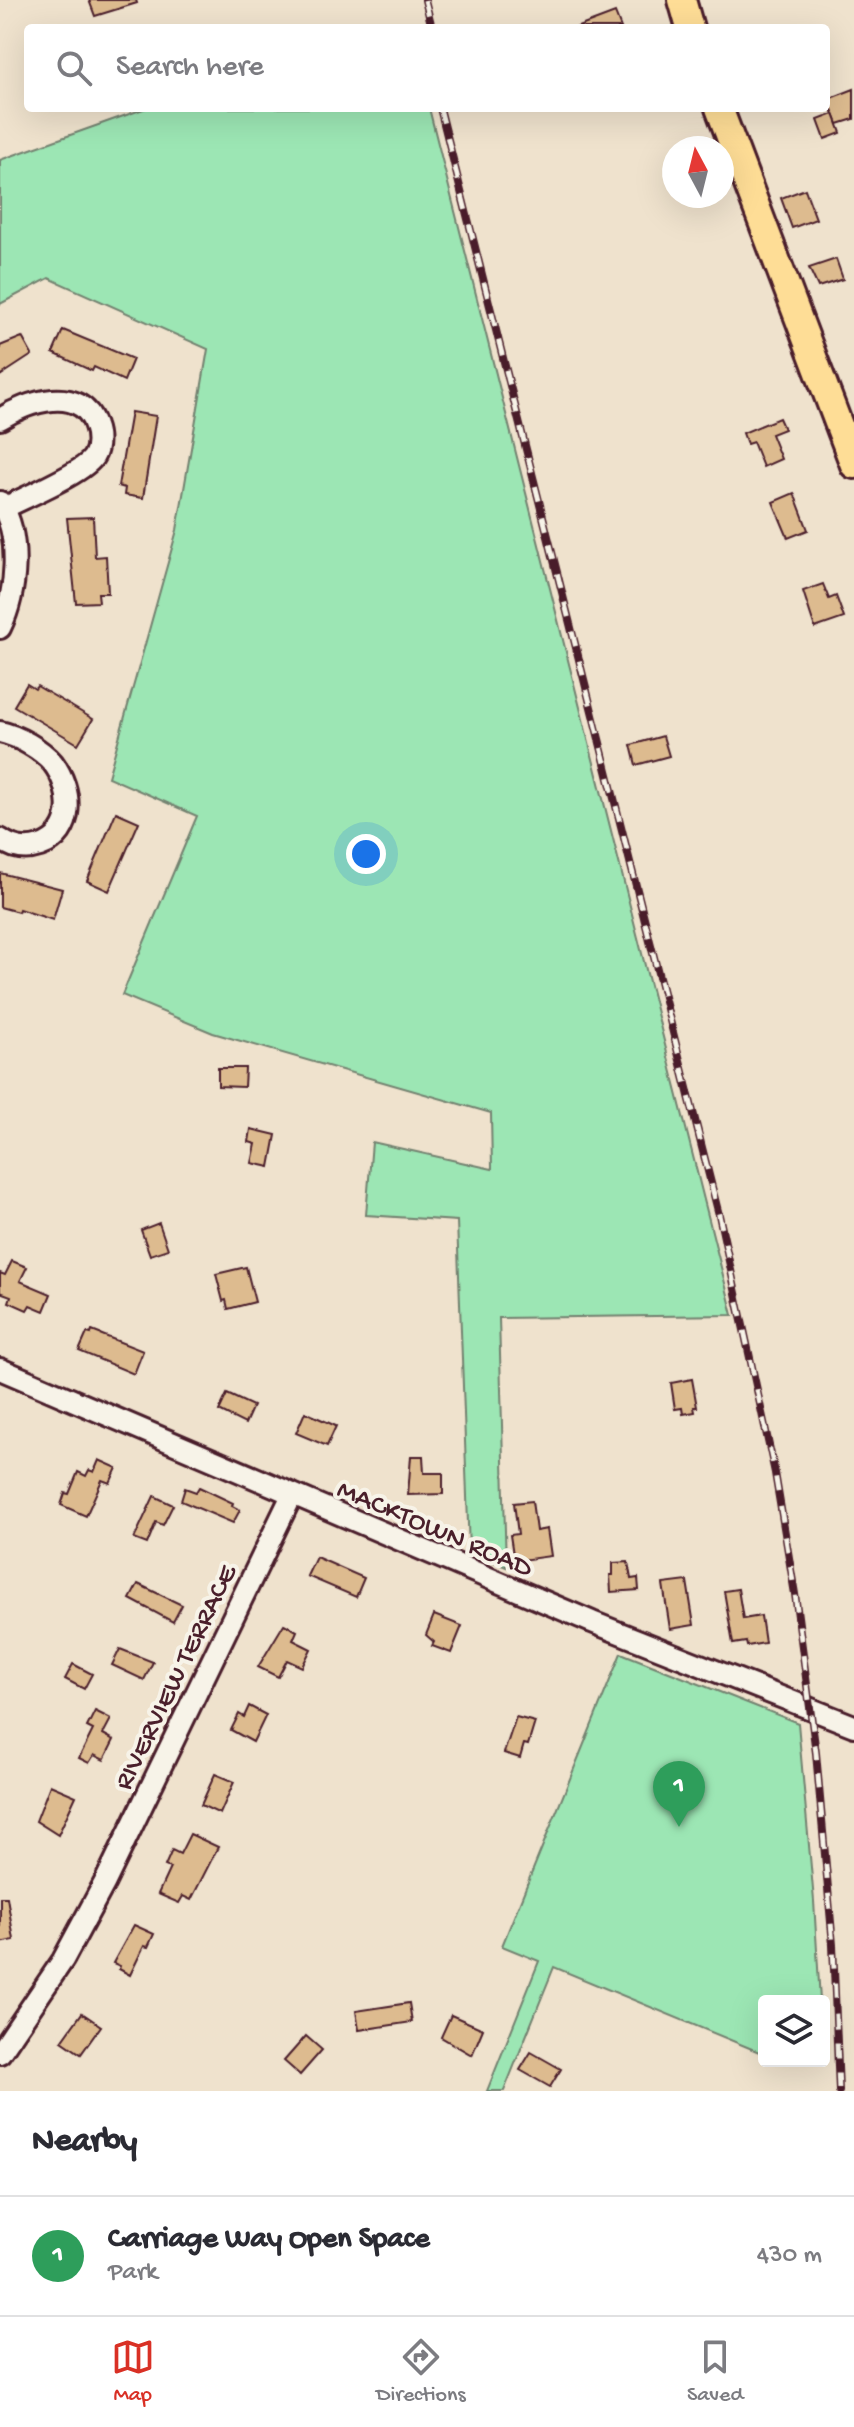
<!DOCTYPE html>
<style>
:root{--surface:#fff;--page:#f2f2f3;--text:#2b2b33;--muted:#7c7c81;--line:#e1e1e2;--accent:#d93025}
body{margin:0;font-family:"Gochi Hand",sans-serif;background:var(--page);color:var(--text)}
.controls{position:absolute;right:24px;bottom:24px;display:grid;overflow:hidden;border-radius:8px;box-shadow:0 8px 32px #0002}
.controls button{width:72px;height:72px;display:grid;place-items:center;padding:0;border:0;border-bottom:2px solid var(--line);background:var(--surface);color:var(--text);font:40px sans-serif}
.compass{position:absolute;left:662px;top:136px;width:72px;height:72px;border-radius:50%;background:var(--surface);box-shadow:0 8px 32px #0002;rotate:353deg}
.you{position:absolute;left:366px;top:854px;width:28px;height:28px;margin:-20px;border:6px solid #fff;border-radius:50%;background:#1a73e8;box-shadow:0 0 0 12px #1a73e833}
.badge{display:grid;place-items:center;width:52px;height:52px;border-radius:50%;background:var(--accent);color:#fff;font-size:26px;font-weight:700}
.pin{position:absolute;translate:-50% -66px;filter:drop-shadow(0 2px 4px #0008)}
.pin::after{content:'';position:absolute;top:42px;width:28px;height:24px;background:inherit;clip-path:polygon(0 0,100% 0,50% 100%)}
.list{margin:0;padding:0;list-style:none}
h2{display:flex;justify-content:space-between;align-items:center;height:104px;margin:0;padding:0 32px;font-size:34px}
h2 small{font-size:26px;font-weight:400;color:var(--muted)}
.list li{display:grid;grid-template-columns:52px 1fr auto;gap:24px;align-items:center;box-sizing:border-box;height:120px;padding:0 32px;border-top:2px solid var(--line)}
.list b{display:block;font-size:30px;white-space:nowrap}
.list p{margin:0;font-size:26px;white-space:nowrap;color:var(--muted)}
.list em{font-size:26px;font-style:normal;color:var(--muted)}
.icon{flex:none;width:44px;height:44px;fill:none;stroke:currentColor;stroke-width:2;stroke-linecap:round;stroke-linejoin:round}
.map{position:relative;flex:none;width:854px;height:2091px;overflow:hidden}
.search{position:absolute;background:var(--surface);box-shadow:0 8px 32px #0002;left:24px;right:24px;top:24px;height:88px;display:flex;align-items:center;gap:20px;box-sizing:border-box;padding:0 28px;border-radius:8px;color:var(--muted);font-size:30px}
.sheet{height:224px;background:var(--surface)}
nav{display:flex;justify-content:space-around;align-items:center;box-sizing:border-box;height:112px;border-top:2px solid var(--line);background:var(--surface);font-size:22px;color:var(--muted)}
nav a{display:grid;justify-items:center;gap:4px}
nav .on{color:var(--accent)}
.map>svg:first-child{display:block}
.park{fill:#9ce6b4;stroke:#738270;stroke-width:2}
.building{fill:#ddbb8f;stroke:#4a1f2b;stroke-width:2}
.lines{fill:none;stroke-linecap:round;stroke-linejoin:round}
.minor-casing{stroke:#4a1f2b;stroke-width:26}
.major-casing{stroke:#4a1f2b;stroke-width:32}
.minor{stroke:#f7f3e8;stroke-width:20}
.major{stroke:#fedd96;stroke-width:26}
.rail-casing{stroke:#4a1f2b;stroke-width:8}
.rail{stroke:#f7f3e8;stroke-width:5;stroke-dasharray:15;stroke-linecap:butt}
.labels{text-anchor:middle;stroke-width:8;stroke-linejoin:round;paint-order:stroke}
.street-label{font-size:28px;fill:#4a1f2b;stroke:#f7f3e8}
</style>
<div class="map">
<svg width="854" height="2091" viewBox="0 0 854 2091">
<rect width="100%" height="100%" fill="#efe2cd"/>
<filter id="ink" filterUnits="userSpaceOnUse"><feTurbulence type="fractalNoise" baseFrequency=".0125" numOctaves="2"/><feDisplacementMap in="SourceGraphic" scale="16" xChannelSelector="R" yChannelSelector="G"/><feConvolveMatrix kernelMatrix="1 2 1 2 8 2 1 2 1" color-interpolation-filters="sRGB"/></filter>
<g filter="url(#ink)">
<g class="park">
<polygon points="146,108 429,108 733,1315 499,1318 506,1567 469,1551 457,1221 366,1215 372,1142 492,1169 491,1113 213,1033 122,995 197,816 108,777 177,530 208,349 49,278 0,304 0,160"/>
<polygon points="621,1653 798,1723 814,1901 820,2001 764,2001 764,2054 554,1967 504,2091 487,2091 539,1961 502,1946"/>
</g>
<g class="building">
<polygon points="89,0 136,0 137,3 95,16"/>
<polygon points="615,13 621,28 579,28 578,27"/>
<polygon points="854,89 854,119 838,124 828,99"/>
<polygon points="834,114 841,133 825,139 818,120"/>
<polygon points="805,189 816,219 792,228 781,198"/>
<polygon points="836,259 843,279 818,287 809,268"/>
<polygon points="63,330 133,359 124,381 94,367 92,371 53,353"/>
<polygon points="22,337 32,355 0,376 0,346"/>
<polygon points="131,412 156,416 143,498 124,495 125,488 118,486"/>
<polygon points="779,418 784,429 771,434 781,459 763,467 753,442 747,444 743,433"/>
<polygon points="794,493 808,530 788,538 773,502"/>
<polygon points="93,517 95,557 106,556 108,593 98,593 99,602 76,603 67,518"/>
<polygon points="823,584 829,599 836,596 844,618 815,628 803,591"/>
<polygon points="27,684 35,689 37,686 93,719 78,744 14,706"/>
<polygon points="663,736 669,756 636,765 631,745"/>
<polygon points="116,812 139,822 109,891 87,881"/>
<polygon points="0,873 62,889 53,920 19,909 18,912 0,907"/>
<polygon points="218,1068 245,1068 244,1087 218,1086"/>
<polygon points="251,1129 276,1135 270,1167 252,1163 256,1144 249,1142"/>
<polygon points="159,1223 168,1249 150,1255 141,1230"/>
<polygon points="12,1261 27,1267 20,1281 51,1294 44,1311 30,1305 27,1310 9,1302 11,1296 0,1292 0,1273 5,1275"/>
<polygon points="246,1267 255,1302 228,1309 226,1300 223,1301 216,1274"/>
<polygon points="92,1331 143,1351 134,1374 79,1351 87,1333 91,1334"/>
<polygon points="692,1379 697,1407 694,1407 695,1412 683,1414 682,1408 675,1409 671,1383"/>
<polygon points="227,1394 253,1406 245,1424 219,1411"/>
<polygon points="305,1412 336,1426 327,1446 296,1433"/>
<polygon points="411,1456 423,1456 424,1473 443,1473 443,1494 408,1495"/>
<polygon points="99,1460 117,1468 110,1483 102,1480 86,1516 61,1505 65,1493 69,1494 78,1472 86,1476 89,1470 94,1472"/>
<polygon points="199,1487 233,1503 232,1506 240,1510 233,1523 181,1501 185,1488 196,1492"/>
<polygon points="154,1496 173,1505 163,1525 156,1522 147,1544 134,1539"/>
<polygon points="532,1501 536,1531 547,1529 551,1556 514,1561 510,1535 518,1534 514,1503"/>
<polygon points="316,1557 364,1578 356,1597 307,1576"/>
<polygon points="628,1562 631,1579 638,1578 639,1590 611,1592 610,1575 613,1575 613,1563"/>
<polygon points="687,1581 694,1625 670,1629 663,1584"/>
<polygon points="138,1584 182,1605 173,1622 130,1599"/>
<polygon points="738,1589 743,1619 761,1616 765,1643 747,1646 746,1642 733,1644 724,1591"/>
<polygon points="434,1615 462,1626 451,1653 432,1646 434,1642 426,1635"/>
<polygon points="284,1624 297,1631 293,1640 311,1649 302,1667 287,1660 278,1677 258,1667"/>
<polygon points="120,1649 153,1662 144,1680 112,1665"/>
<polygon points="73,1664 92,1674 84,1689 65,1679"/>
<polygon points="249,1706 266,1715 253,1742 231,1730 239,1714 244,1717"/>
<polygon points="95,1711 111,1719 103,1734 114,1740 104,1760 94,1755 89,1763 79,1758 93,1730 87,1727"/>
<polygon points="516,1717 535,1722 528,1745 524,1744 520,1758 504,1753"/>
<polygon points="215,1774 234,1782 220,1814 201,1805"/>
<polygon points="50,1785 76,1796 58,1835 36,1821"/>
<polygon points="190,1834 218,1847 191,1900 183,1896 179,1903 158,1894 170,1868 165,1866 172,1850 180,1854"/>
<polygon points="0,1897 7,1897 14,1940 0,1943"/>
<polygon points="134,1925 154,1934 148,1947 144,1946 130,1975 119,1969 120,1966 113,1963"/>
<polygon points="409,2003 412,2022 359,2030 356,2011"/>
<polygon points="82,2013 101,2026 81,2054 62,2041"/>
<polygon points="451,2015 483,2029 472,2055 441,2037"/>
<polygon points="306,2036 322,2050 300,2075 284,2061"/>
<polygon points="531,2052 561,2069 550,2087 520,2070"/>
</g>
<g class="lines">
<defs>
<g id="minor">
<path d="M0,419C26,402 82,383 95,426C98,434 99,447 94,456C86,472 23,498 4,508"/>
<path d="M0,502C22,536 17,593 0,628"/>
<path d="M0,732C18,736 41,749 53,763C73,789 76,834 40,846C25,851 12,848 0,839"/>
<polyline points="0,1369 592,1622 854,1726"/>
<polyline points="0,2053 63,1960 105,1882 292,1495"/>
</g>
<g id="major">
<polyline points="682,0 690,28"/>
<polyline points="719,108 854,465"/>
</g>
</defs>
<use href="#minor" class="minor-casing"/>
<use href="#major" class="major-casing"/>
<use href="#minor" class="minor"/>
<use href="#major" class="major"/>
<defs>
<g id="rail">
<polyline points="425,0 432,28"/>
<polyline points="440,108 719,1215 775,1473 795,1594 816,1753 833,1945 839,2091"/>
</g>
</defs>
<use href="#rail" class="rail-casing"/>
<use href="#rail" class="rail"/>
</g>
</g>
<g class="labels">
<g class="street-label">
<text transform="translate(436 1526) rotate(23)" y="10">MACKTOWN ROAD</text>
<text transform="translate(173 1676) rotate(-64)" y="10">RIVERVIEW TERRACE</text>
</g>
</g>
</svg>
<div class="controls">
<button><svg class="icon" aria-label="layers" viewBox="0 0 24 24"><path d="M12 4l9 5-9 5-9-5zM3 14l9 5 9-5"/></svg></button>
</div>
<svg class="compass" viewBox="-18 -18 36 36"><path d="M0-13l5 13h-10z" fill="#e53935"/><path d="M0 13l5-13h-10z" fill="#7c7c81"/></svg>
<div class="you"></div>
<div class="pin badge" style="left:679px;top:1827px;background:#2e9e5b">1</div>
<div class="search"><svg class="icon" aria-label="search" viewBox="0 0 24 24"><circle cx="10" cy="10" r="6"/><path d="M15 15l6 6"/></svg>Search here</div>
</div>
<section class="sheet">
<h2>Nearby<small></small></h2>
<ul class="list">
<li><span class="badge" style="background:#2e9e5b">1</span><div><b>Carriage Way Open Space</b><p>Park</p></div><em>430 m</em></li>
</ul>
</section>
<nav>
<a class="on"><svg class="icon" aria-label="map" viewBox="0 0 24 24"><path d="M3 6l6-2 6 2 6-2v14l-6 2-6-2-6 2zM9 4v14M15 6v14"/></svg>Map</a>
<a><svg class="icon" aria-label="directions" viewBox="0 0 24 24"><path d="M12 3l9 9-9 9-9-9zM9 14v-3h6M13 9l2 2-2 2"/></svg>Directions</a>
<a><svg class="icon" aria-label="saved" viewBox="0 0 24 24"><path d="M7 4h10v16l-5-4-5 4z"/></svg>Saved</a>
</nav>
